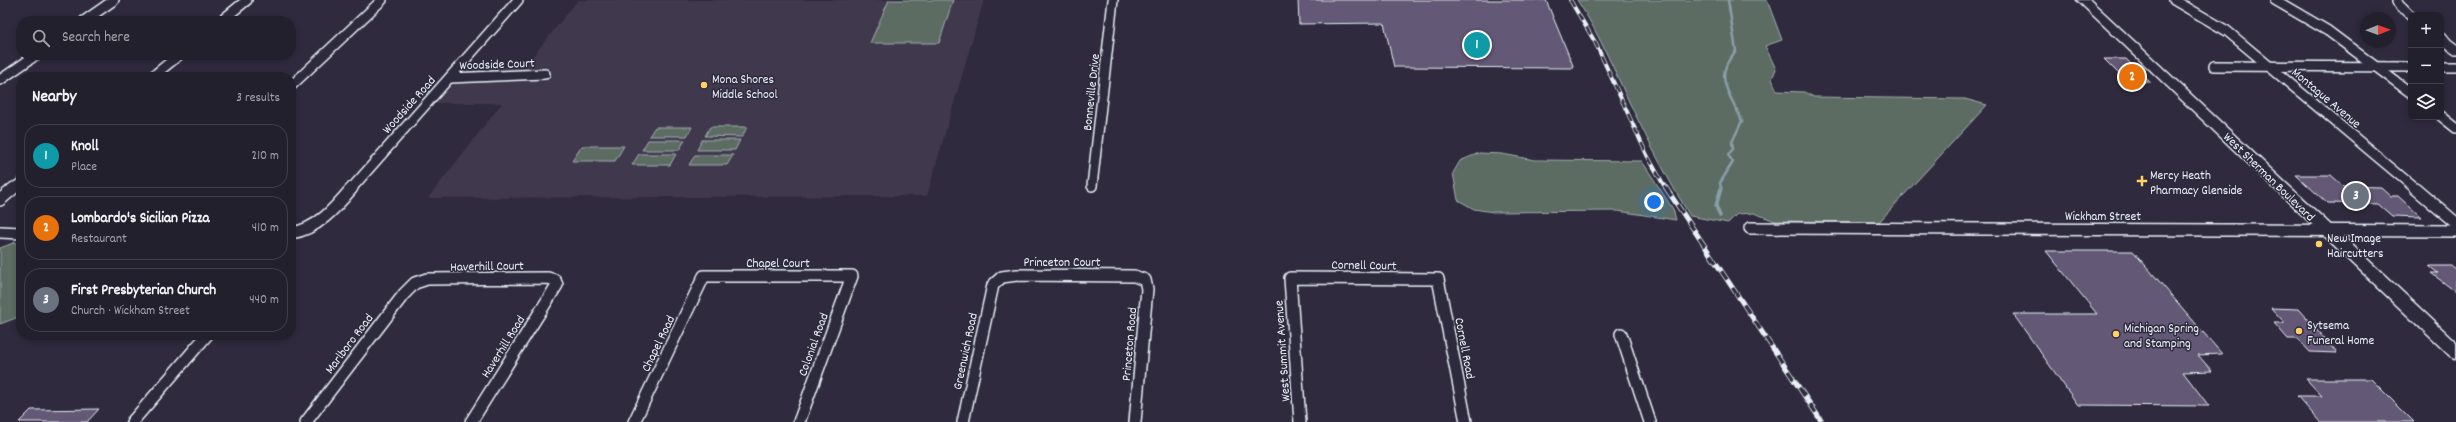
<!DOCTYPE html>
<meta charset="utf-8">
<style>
:root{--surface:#23202e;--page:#2b2836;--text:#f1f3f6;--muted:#a3a3aa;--line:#403e4a;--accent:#b45309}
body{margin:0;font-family:Dekko,sans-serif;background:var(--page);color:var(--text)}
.controls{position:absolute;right:12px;top:12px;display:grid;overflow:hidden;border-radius:8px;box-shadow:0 2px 6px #0003}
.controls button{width:36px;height:36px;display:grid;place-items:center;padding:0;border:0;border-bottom:1px solid var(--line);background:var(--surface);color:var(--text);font:20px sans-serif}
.compass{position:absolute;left:2360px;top:12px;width:36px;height:36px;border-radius:50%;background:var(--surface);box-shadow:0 2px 6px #0003;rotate:89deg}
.you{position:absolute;left:1654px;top:202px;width:14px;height:14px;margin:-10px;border:3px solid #fff;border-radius:50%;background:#1a73e8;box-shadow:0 0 0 6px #1a73e833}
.badge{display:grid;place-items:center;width:26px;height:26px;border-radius:50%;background:var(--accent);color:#fff;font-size:13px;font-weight:700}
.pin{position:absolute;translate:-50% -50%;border:2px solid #fff;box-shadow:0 1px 4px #0006}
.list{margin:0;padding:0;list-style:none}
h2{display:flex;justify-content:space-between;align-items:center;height:52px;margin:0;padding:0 16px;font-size:17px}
h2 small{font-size:13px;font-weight:400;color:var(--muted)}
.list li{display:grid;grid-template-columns:26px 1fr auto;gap:12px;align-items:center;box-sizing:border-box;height:64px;margin:0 8px 8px;padding:0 8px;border:1px solid var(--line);border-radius:16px}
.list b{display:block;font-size:15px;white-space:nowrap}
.list p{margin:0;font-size:13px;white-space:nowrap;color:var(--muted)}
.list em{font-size:13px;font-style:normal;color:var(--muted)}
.icon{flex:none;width:22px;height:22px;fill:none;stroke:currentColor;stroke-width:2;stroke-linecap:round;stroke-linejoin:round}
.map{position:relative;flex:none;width:2456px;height:422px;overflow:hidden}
.search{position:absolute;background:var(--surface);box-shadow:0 2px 6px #0003;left:16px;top:16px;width:280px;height:44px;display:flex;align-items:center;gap:10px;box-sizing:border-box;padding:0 14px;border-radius:16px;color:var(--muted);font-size:15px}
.panel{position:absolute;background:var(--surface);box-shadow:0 2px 6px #0003;left:16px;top:72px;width:280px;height:268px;border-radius:16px}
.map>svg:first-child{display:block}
.built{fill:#3f384e}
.green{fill:#5b6c64;stroke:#a2aeae}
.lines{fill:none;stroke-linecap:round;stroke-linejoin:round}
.stream-far1{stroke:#8b9daa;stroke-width:2.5}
.stream{stroke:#8b9daa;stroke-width:3.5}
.building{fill:#645975;stroke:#e8f1f8}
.minor-far1-casing{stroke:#e8f1f8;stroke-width:12}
.minor-casing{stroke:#e8f1f8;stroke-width:14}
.secondary-casing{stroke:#e8f1f8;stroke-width:3}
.minor-far1{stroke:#2f2a3d;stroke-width:9}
.minor{stroke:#2f2a3d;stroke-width:11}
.secondary{fill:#2f2a3d;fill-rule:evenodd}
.rail-far1-casing{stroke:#e8f1f8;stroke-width:4}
.rail-casing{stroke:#e8f1f8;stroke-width:5}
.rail-far1{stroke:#2f2a3d;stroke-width:2.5;stroke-dasharray:8;stroke-linecap:butt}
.rail{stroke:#2f2a3d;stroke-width:3.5;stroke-dasharray:10;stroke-linecap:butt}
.poi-dot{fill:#ffd166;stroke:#2f2a3d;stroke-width:1.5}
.labels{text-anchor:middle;stroke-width:3;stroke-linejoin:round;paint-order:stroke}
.street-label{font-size:13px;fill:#e8f1f8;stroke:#2f2a3d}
.poi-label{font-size:13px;fill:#e8f1f8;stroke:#2f2a3d;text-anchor:start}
</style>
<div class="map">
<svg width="2456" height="422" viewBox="0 0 2456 422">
<rect width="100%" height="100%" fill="#2f2a3d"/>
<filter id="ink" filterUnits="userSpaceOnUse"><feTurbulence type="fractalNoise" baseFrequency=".025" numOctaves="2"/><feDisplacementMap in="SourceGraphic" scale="8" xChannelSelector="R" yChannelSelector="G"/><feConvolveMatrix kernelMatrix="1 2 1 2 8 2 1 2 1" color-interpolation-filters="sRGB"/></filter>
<g filter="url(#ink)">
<polygon class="built" points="578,0 984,0 927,196 428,198 502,103 432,103 463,67 524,67"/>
<g class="green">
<polygon points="889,0 953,0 939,43 870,43"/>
<path d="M1577,0H1767L1782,40L1765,46L1776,69L1772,79L1777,91L1804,92L1814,97L1965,99L1987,105L1879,222L1775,221L1754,213L1737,214L1728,223L1690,216C1670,183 1652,149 1635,114C1616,76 1601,36 1577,0Z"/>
<polygon points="655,127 692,127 687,136 649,136"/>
<polygon points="710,127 747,127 742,137 705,136"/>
<polygon points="648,140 685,140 679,150 642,150"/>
<polygon points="702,140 740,140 735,150 697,150"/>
<polygon points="582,146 624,146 615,161 572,161"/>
<polygon points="1479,153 1502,154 1535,160 1642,161 1673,209 1676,220 1618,211 1493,212 1474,209 1458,200 1453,173 1460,161"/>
<polygon points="639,154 676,154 670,165 632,165"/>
<polygon points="695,155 733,155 727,165 689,165"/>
<polygon points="16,242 21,247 21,316 0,324 0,248"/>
</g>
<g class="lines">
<path class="stream-far1" d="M1721,189L1720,183L1733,162L1728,155L1733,149L1732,142L1742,121C1731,94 1711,77 1736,51L1728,0"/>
<polyline class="stream" points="1720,216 1716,206 1721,188"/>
</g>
<g class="building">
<polygon points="1298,0 1546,0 1574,68 1394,67 1384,23 1299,24"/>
<polygon points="2104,59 2126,59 2150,82 2127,82"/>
<polygon points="2296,175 2331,175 2343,186 2381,187 2391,196 2398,196 2421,217 2392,216 2378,204 2327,203"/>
<polygon points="2046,251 2133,251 2222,354 2198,355 2212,371 2183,372 2209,406 2078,405 2013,314 2097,314"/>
<polygon points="2429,266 2452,266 2456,269 2456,292 2431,273 2438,273"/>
<polygon points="2271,308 2298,309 2337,353 2310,352 2298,339 2288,339 2274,323 2285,323"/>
<polygon points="2306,379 2371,379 2414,422 2320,422 2297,396 2322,396"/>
<polygon points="99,409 87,422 19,422 31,410"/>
</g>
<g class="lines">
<defs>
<g id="minor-far1">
<polyline points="2174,0 2227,31 2416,189"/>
<polyline points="2275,0 2328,31 2411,93"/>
<polyline points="2397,2 2411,16"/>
<polyline points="84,21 114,0"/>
<polyline points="221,21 247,0"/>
<polyline points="2441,38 2456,49"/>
<polyline points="2214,66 2411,67"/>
<polyline points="2441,67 2456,67"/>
<polyline points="152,77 179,55"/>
<polyline points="450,78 545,74"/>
<polyline points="0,80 36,55"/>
<polyline points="291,86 382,0"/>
<polyline points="2441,116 2456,128"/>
<polyline points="1092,186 1113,0"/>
<polyline points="13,189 21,183"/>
<polyline points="351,189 518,0"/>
</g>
<g id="minor">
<polyline points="2415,188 2456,223"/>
<polyline points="0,200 14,188"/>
<polyline points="1750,228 2456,231"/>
<polyline points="0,232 21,233"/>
<path d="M291,233C317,230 336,207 352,188"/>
<polyline points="1621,334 1650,422"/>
<polyline points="132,422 207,335"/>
<polyline points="306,422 404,294 415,283 427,279 548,278 555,280 557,285 471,422"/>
<polyline points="634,422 704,276 852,276 799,422"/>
<polyline points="963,422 993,285 1002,277 1017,275 1134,276 1145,280 1147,289 1135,422"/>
<polyline points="1300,422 1290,278 1438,279 1466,422"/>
</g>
<polygon id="secondary" points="2077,0 2090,0 2456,342 2456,358 2450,356"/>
</defs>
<use href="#minor-far1" class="minor-far1-casing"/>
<use href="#minor" class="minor-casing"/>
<use href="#secondary" class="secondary-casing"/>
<use href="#minor-far1" class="minor-far1"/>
<use href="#minor" class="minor"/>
<use href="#secondary" class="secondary"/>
<defs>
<polyline id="rail-far1" points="1570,0 1595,42 1647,155 1666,189"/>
<polyline id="rail" points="1666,188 1822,422"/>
</defs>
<use href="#rail-far1" class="rail-far1-casing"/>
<use href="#rail" class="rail-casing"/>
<use href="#rail-far1" class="rail-far1"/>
<use href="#rail" class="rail"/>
</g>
</g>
<g class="poi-dot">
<circle cx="704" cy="85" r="4"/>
<path d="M2140 175h4v4h4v4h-4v4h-4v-4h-4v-4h4z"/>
<circle cx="2319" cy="244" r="4"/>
<circle cx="2299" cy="331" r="4"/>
<circle cx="2116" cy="334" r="4"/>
</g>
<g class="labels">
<g class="street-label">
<text transform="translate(497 63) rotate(-2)" y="5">Woodside Court</text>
<text transform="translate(1090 92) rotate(-84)" y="5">Bonneville Drive</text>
<text transform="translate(2327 97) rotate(40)" y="5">Montague Avenue</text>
<text transform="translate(408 104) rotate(-48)" y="5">Woodside Road</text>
<text transform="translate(2270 176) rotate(44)" y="5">West Sherman Boulevard</text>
<text x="2103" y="220">Wickham Street</text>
<text x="1062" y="266">Princeton Court</text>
<text x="778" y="267">Chapel Court</text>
<text transform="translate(1364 264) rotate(1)" y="5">Cornell Court</text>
<text transform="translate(487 265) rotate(-1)" y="5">Haverhill Court</text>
<text transform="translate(348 343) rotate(-53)" y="5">Marlboro Road</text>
<text transform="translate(657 343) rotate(-64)" y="5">Chapel Road</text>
<text transform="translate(812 344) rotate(-70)" y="5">Colonial Road</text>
<text transform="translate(1128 344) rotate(-85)" y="5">Princeton Road</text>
<text transform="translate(502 346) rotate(-58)" y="5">Haverhill Road</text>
<text transform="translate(1466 348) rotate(79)" y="5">Cornell Road</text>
<text transform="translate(964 351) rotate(-78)" y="5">Greenwich Road</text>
<text transform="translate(1281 351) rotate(-94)" y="5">West Summit Avenue</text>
</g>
<g class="poi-label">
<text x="712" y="83">Mona Shores<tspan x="712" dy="15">Middle School</tspan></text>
<text x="2150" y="179">Mercy Heath<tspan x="2150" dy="15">Pharmacy Glenside</tspan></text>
<text x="2327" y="242">New Image<tspan x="2327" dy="15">Haircutters</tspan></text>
<text x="2307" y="329">Sytsema<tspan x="2307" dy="15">Funeral Home</tspan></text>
<text x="2124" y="332">Michigan Spring<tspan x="2124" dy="15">and Stamping</tspan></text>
</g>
</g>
</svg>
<div class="controls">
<button>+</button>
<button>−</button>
<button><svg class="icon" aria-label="layers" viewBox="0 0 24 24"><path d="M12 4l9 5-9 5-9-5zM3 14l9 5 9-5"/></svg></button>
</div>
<svg class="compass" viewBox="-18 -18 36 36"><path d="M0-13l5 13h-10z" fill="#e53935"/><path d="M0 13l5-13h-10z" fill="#a3a3aa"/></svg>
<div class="you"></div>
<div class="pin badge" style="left:1477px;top:45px;background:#0f9aa8">1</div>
<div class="pin badge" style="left:2132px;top:77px;background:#e8710a">2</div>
<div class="pin badge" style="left:2356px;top:196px;background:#6b7280">3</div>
<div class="search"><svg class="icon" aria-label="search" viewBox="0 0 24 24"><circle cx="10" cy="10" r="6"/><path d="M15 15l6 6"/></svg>Search here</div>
<section class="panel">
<h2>Nearby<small>3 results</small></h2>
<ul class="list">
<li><span class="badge" style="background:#0f9aa8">1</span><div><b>Knoll</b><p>Place</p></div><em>210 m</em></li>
<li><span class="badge" style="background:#e8710a">2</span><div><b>Lombardo's Sicilian Pizza</b><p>Restaurant</p></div><em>410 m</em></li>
<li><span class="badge" style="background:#6b7280">3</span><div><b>First Presbyterian Church</b><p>Church · Wickham Street</p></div><em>440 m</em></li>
</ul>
</section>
</div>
